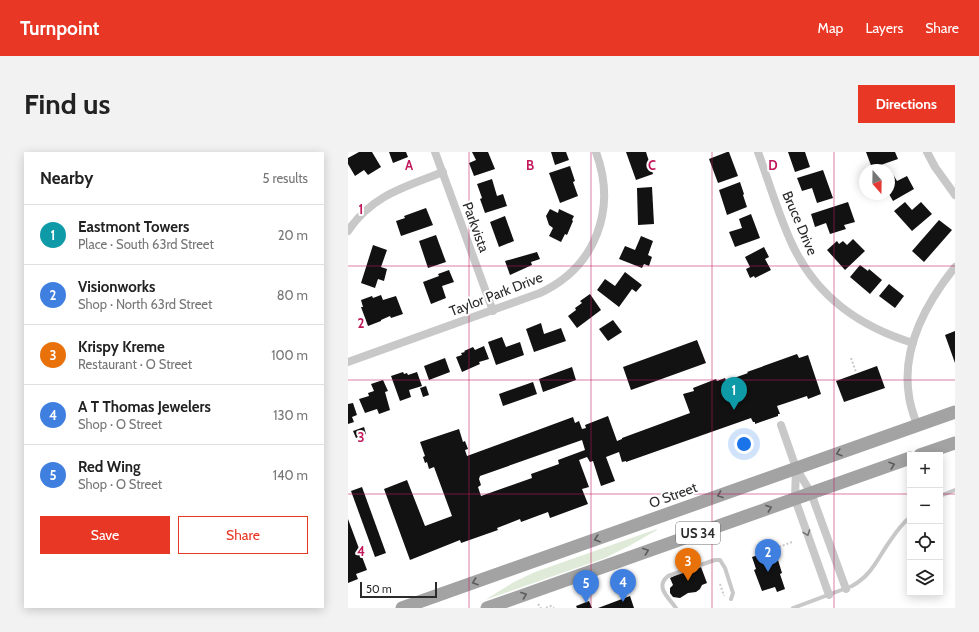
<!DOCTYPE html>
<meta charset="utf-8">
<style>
:root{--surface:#fff;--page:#f2f2f2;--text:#222;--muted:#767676;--line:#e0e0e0;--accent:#e93726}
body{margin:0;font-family:Cabin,sans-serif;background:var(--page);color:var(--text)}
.controls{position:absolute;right:12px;bottom:12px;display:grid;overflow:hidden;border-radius:0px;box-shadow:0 2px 10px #0003}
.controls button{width:36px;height:36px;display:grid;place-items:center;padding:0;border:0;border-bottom:1px solid var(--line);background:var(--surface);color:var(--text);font:20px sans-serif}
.compass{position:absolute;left:511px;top:12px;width:36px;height:36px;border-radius:50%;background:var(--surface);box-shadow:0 2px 10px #0003;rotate:160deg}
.scale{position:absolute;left:12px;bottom:10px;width:77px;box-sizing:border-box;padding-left:4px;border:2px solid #2b2b2b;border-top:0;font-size:11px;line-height:14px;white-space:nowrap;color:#2b2b2b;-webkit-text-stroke:3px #fff;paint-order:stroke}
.you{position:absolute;left:396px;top:292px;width:14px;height:14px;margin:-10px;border:3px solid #fff;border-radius:50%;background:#1a73e8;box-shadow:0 0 0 6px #1a73e833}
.badge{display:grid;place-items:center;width:26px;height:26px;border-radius:50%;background:var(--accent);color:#fff;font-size:13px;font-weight:700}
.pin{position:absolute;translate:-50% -33px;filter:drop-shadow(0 1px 2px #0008)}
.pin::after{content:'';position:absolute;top:21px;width:14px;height:12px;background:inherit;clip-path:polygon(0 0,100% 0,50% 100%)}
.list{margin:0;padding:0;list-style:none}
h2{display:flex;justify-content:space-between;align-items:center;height:52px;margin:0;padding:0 16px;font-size:17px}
h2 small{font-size:13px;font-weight:400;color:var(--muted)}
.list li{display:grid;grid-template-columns:26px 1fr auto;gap:12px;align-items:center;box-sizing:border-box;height:60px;padding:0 16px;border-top:1px solid var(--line)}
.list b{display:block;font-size:15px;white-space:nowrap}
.list p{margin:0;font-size:13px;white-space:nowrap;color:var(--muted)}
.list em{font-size:13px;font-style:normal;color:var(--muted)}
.actions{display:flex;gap:8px;padding:12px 16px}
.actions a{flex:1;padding:9px 0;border:1px solid var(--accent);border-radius:0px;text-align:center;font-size:14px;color:var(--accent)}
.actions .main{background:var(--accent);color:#fff}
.icon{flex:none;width:22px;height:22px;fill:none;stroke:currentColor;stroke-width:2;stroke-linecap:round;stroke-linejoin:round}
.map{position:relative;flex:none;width:607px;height:456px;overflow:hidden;border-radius:0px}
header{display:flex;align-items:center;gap:24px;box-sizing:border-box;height:56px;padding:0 20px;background:var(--accent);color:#fff}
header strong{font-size:19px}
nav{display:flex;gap:22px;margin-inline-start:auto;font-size:14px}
.intro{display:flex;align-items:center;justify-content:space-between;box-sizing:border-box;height:96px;padding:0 24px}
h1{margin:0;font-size:28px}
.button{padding:10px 18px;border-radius:0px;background:var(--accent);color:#fff;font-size:14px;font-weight:700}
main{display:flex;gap:24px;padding:0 24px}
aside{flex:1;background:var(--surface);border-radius:0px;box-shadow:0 2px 10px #0003}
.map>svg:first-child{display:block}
.green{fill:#dfead8}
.building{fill:#121212;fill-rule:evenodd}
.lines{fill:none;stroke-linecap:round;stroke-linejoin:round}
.path{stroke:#c8c8c8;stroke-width:2;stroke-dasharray:2 2;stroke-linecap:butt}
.lane{stroke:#c8c8c8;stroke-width:4}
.street{stroke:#c8c8c8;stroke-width:8}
.primary{stroke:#a3a3a3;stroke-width:13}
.oneway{stroke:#5b5b5b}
.oneway2{stroke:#727272}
.grid{fill:none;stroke:#c2185b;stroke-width:1;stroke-opacity:0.55}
.labels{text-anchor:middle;stroke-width:4;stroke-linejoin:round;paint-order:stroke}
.shield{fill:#fff;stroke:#6b6b6b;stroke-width:1}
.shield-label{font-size:13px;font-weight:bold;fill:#2b2b2b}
.street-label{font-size:14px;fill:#2b2b2b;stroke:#fff}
.grid-label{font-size:13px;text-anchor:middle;font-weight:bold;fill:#c2185b;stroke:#fff;stroke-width:4;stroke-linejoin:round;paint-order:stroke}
</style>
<header>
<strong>Turnpoint</strong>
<nav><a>Map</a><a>Layers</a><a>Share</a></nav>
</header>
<div class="intro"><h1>Find us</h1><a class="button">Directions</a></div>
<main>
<aside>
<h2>Nearby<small>5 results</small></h2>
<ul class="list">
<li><span class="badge" style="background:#0f9aa8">1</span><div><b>Eastmont Towers</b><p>Place · South 63rd Street</p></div><em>20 m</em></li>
<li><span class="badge" style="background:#3f7fe0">2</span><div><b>Visionworks</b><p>Shop · North 63rd Street</p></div><em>80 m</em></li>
<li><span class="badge" style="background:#e8710a">3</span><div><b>Krispy Kreme</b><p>Restaurant · O Street</p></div><em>100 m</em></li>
<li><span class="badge" style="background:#3f7fe0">4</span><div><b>A T Thomas Jewelers</b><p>Shop · O Street</p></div><em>130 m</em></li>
<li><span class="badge" style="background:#3f7fe0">5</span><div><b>Red Wing</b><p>Shop · O Street</p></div><em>140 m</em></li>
</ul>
<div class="actions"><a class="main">Save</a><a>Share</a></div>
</aside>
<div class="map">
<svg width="607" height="456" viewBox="0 0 607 456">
<rect width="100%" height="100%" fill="#fff"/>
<polygon class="green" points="309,377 309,378 281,394 257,406 137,448 166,430 187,420"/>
<g class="building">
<polygon points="11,0 24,0 33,15 20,23 16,18 7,24 0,12 0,6"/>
<polygon points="41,0 58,0 60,5 45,11"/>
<polygon points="124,0 140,0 147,17 126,24 121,11 128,8"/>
<polygon points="203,0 218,0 221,8 207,13"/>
<polygon points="278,0 298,0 305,22 288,28"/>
<polygon points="379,0 381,0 390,24 370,31 361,7"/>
<polygon points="440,0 457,0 462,15 447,20"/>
<polygon points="518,0 547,0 550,7 524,16"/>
<polygon points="222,14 227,29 225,30 230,44 212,51 201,21"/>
<polygon points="475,18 485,46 469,51 464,36 454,39 449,26"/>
<polygon points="543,19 549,29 559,24 566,37 545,49 541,42 541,20"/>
<polygon points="144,27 149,44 155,42 159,54 137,61 132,47 134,46 129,32"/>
<polygon points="392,30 396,42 395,43 399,55 379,63 371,38"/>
<polygon points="304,35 306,72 290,73 289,36"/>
<polygon points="500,50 507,70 496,73 498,77 482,82 478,71 467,75 463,62"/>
<polygon points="557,50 564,58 573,50 584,62 564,79 546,59"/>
<polygon points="78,56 85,73 53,84 48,69 57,66 56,64"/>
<polygon points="202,57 210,61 211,57 226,64 224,68 225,69 219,83 217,82 213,90 201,84 205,76 201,73 198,64"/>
<polygon points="403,62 412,86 387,95 381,80 394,76 391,67"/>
<polygon points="157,64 166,89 151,95 142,70"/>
<polygon points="591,68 604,78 576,110 564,99"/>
<polygon points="88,83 98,110 80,116 71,89"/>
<polygon points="293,84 305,89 300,103 304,105 301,114 296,112 294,116 271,107 277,94 287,98"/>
<polygon points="505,87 517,99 497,118 479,98 489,89 491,92 495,89 499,93"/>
<polygon points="25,93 39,98 33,115 39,117 36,129 30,127 27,136 13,131"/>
<polygon points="416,95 421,105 417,107 423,118 407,126 406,124 402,126 398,117 402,115 397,105"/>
<polygon points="189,100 192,107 183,110 184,113 162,123 157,109"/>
<polygon points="512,113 520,119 521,117 534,128 522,142 502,125"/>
<polygon points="101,118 106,130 94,134 98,146 83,152 75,130 91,124 90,122"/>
<polygon points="277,120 294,133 288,140 284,137 271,155 249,138 257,127 267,134"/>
<polygon points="541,132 556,144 547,156 531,144"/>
<polygon points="242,142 253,158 229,176 220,164 228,158 227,156 234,151 232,149"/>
<polygon points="33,143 35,148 48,144 55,162 43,166 42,164 33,168 33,169 20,174 13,155 15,155 13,148 24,144 25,146"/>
<polygon points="265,168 274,180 260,189 251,177"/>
<polygon points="193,171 196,182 213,176 218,189 186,200 178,177"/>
<polygon points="607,179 607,211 597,183"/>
<polygon points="154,185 158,195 172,190 176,203 148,213 140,190"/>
<polygon points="349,188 358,211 283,238 275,215"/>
<polygon points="136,194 141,207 131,210 132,212 114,220 108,205 114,203 113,201 117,200 116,199 125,195 127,198"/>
<path d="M449,202L451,206L460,203L473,242L460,247L459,244L429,254L432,262H430V264L407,272V270H405L403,266L278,310V309L274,310L271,300L258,305L267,329L253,334L245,309L242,310L239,305L231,308L241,335L234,337L240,352L202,366L200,360L173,370L172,367L149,376L150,378L113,391L112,388L62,408L36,337L59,328L77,374L104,364L86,315L81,317L79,310L77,311L75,305L77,304L72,290L111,277L115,290L117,289L120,297L117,298L119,304L225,265L227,271L231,269L234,277L238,276L237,273L260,264L269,289L274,287V286L342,261L335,242L346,239L345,236L368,227L369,229L377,226L385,248L393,245L386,226L400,221L399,220ZM234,288L237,298L210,308L211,312L183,322L184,326L133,344L130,335L133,333L131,327L132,324Z"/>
<polygon points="97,206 102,220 81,228 76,214"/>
<polygon points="529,214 537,236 496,250 488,229"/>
<polygon points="224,215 228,228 195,240 191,227"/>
<polygon points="55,220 56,222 59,221 60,223 69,220 74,234 61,238 63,245 52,249 43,224"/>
<polygon points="35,228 40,239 37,240 42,258 31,262 29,257 17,261 11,247 21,244 20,241 26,239 23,232"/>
<polygon points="185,230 189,242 155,254 151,242"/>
<polygon points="78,234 81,243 75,245 72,236"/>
<polygon points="5,251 9,263 4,265 6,270 0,272 0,252"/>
<polygon points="16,275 18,282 8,286 5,279"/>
<polygon points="14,335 38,401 27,405 3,339"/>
<polygon points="0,367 19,418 8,422 10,427 0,431"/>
<polygon points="423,399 427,410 430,408 434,421 432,422 437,437 429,440 427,435 414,439 406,418 408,417 404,405"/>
<polygon points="353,415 359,431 354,433 352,437 348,440 340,441 332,446 325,445 322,441 322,436 325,433 322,426 336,419 339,420"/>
<polygon points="282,444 286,456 250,456"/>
<polygon points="241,449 244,456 229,456 228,454"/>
</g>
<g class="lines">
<g class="path">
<polyline points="503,206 508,220"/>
<polyline points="431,395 444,390"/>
<polyline points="372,432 376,444"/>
<polyline points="190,452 193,456"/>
<polyline points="198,456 203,454 206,456"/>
</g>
<g class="lane">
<polyline points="592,344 607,338"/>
<path d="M328,456C322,447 306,435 320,424L367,408H372L377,416L385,441L383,447"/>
<path d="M445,456L504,434C524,423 529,407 542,389C548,380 554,372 562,365"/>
</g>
<g class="street">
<polyline points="87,0 145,159"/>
<path d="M410,0C421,30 430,62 444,92C468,144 510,174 565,191"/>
<polyline points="579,0 587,15 607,43"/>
<path d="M0,79C24,43 57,35 95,20"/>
<path d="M0,210L192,141C248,115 269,57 248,0"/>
<polyline points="433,273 448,316 463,341 498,437"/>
<path d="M569,273C566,264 562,254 561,244C553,196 578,151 607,115"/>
<polyline points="448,316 447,347 481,443"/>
</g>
<g class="primary">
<polyline points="572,303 607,291"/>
<polyline points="54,456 607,260"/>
<polyline points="139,456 562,306"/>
</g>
</g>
<defs><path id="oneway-chevron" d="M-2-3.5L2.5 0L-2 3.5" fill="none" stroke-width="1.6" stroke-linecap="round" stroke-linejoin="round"/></defs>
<g class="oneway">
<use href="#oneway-chevron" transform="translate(491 301) rotate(161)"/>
<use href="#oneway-chevron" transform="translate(544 313) rotate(-19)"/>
<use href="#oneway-chevron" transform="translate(372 343) rotate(160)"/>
<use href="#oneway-chevron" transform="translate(421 356) rotate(-20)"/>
<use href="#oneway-chevron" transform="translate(249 387) rotate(161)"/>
<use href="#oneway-chevron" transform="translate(298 399) rotate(-20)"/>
<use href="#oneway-chevron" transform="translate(127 430) rotate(161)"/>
<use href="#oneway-chevron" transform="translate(176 443) rotate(-20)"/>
</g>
<use class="oneway2" href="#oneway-chevron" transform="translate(459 381) rotate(70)"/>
<path class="grid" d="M121,0V456M243,0V456M364,0V456M486,0V456M0,114H607M0,228H607M0,342H562M592,342H607"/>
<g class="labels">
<rect class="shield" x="328" y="370" width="44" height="22" rx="3"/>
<g class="shield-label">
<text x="350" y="386">US 34</text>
</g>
<g class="street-label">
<text transform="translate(452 71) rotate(67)" y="5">Bruce Drive</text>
<text transform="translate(128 75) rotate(70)" y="5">Parkvista</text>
<text transform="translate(148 142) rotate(-21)" y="5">Taylor Park Drive</text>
<text transform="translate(325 343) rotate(-20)" y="5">O Street</text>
</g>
</g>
<g class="grid-label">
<text x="61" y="18">A</text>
<text x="182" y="18">B</text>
<text x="304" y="18">C</text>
<text x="425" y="18">D</text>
<text x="13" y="62">1</text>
<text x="13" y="176">2</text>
<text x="13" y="290">3</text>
<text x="13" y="404">4</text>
</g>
</svg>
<div class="controls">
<button>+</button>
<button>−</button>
<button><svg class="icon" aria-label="locate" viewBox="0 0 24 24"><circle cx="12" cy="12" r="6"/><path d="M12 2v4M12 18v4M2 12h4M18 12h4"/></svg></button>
<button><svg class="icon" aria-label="layers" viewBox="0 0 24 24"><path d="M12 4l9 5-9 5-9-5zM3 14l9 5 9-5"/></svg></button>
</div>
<svg class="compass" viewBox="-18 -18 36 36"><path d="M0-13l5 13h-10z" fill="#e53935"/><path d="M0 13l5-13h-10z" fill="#767676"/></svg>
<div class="scale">50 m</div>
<div class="you"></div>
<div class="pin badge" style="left:386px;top:258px;background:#0f9aa8">1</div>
<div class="pin badge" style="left:420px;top:420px;background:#3f7fe0">2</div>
<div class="pin badge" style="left:340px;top:429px;background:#e8710a">3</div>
<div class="pin badge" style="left:275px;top:450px;background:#3f7fe0">4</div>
<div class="pin badge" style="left:238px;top:451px;background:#3f7fe0">5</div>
</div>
</main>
